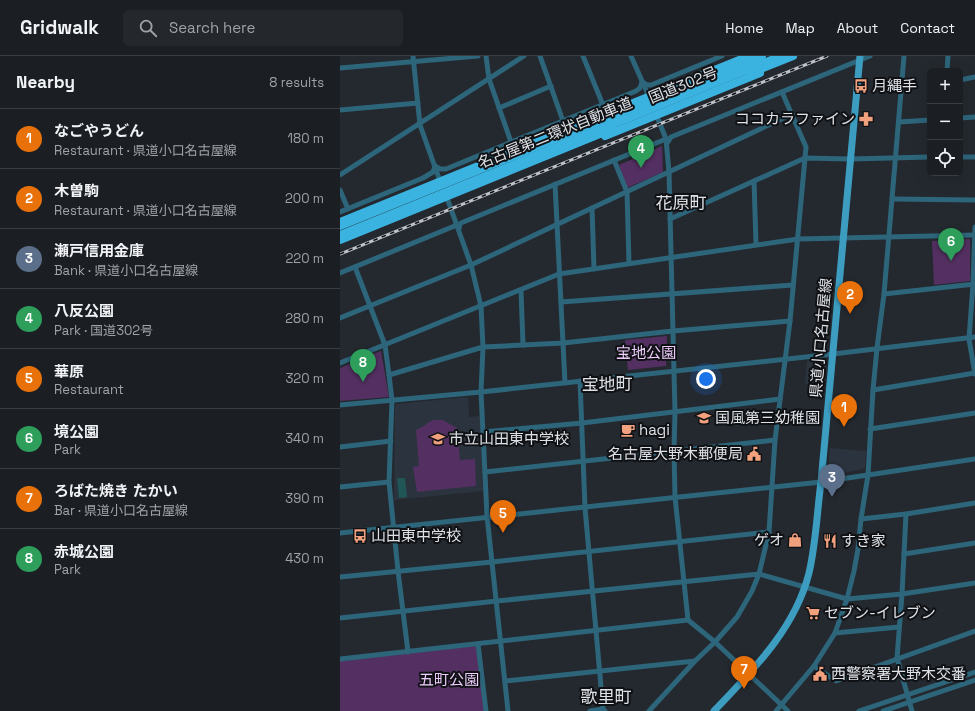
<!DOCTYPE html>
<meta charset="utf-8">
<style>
:root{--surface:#1b1f23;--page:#24272b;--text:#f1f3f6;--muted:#a0a2a6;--line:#393d41;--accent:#ea580c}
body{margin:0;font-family:"Space Grotesk","Noto Sans JP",sans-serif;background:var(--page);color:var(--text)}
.controls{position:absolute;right:12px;top:12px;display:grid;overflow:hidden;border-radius:6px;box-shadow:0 4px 16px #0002}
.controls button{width:36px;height:36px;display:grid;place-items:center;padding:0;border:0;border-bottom:1px solid var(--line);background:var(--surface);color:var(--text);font:20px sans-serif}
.you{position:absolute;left:366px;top:323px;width:14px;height:14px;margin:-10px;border:3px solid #fff;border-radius:50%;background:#1a73e8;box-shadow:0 0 0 6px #1a73e833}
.badge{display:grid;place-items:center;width:26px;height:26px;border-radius:50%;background:var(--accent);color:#fff;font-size:13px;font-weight:700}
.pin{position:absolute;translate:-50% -33px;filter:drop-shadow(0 1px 2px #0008)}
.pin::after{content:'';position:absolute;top:21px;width:14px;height:12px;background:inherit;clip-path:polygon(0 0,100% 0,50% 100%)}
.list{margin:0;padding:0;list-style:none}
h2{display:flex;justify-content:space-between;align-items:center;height:52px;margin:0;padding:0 16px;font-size:17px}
h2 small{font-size:13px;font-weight:400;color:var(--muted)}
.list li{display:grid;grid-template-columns:26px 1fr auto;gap:12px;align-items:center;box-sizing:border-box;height:60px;padding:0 16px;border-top:1px solid var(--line)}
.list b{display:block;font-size:15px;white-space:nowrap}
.list p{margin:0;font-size:13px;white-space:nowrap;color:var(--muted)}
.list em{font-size:13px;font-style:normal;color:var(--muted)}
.icon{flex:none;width:22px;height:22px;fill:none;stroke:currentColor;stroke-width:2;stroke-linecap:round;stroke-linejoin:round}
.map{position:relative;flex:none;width:635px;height:655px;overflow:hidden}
header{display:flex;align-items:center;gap:24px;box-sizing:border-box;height:56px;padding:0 20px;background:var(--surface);border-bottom:1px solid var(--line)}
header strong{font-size:19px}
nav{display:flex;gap:22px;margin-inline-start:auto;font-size:14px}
.search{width:280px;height:36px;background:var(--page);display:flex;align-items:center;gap:10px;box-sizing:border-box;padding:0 14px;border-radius:6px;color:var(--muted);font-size:15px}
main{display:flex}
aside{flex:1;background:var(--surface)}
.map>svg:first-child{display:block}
.built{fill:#2b333e}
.green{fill:#533061}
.water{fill:#215657}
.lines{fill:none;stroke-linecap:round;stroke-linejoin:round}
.minor{stroke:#2d657b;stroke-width:5}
.major{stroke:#3d9dc1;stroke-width:7}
.highway{stroke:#3bb3e0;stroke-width:8}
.rail-casing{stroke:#bfc2c8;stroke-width:3}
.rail{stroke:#0f1114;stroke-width:1.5;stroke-dasharray:4.5;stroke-linecap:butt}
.highway-bridge{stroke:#3bb3e0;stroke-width:8}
.labels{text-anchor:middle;stroke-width:4;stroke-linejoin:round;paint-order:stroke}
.street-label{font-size:15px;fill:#dee1e6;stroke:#0f1114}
.poi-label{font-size:15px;fill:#dee1e6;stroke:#0f1114;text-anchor:start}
.park-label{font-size:15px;fill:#edccfc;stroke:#0f1114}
.quarter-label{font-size:17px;fill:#dee1e6;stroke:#0f1114}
</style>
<header>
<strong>Gridwalk</strong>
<div class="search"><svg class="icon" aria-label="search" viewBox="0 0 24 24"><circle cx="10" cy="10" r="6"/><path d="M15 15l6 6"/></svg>Search here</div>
<nav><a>Home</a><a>Map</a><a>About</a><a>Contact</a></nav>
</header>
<main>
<aside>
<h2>Nearby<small>8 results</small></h2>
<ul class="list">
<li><span class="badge" style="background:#e8710a">1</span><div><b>なごやうどん</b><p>Restaurant · 県道小口名古屋線</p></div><em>180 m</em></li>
<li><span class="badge" style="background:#e8710a">2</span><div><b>木曽駒</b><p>Restaurant · 県道小口名古屋線</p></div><em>200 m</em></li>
<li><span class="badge" style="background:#5c6f8a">3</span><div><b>瀬戸信用金庫</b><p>Bank · 県道小口名古屋線</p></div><em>220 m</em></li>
<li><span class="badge" style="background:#2e9e5b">4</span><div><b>八反公園</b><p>Park · 国道302号</p></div><em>280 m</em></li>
<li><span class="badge" style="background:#e8710a">5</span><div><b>華原</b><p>Restaurant</p></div><em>320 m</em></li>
<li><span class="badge" style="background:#2e9e5b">6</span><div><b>境公園</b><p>Park</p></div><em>340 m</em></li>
<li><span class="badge" style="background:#e8710a">7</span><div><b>ろばた焼き たかい</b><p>Bar · 県道小口名古屋線</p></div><em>390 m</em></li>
<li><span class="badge" style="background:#2e9e5b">8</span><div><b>赤城公園</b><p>Park</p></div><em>430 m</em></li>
</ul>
</aside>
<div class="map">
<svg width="635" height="655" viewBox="0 0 635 655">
<rect width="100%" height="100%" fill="#24292f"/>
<g class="built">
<polygon points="467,305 483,305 486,307 485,329 465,328"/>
<polygon points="128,341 129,361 140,360 143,435 54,444 55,351 57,348"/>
<polygon points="490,392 526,395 525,411 523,413 492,419 488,416"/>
</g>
<g class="green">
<polygon points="322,90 323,116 287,132 279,109"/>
<polygon points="630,183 630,225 594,229 592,185"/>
<polygon points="327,280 326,310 288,314 285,284"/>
<polygon points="41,295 49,341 0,345 0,312"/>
<path d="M93,364H103L117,372L120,404L135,403L136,430L77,436L73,411L79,410L76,374C83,372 86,367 93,364Z"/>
<polygon points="136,590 145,655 0,655 0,605"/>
</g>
<polygon class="water" points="57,422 65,422 67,441 59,442"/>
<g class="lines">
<g class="minor">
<polyline points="73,0 80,69 101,128"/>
<polyline points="146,0 149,23 171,86"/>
<polyline points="200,0 223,65"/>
<polyline points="243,0 263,49"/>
<polyline points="291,0 310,43"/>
<polyline points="0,12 138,0"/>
<polyline points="607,15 608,0"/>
<polyline points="620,24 635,21"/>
<polyline points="302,26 307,29 311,29 382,0"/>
<polyline points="159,52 211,30"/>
<polyline points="0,54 78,47"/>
<polyline points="316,58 326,83 329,116 335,356 334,395 335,441 348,564 375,586 448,655"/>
<polyline points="620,62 635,61"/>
<polyline points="559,66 590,64"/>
<polyline points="327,87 331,81 530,0"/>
<polyline points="620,101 635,101"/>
<polyline points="274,104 287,136 289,207"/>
<polyline points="95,110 100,113 106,113 296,35 300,32 302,26"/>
<polyline points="0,119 184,0"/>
<polyline points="414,125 416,188"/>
<polyline points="215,128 225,327"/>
<polyline points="0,134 8,153"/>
<polyline points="106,139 131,209 141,250 143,291 141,336 147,460 168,655"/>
<polyline points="552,143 635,144"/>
<polyline points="252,152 254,213"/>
<polyline points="0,156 83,122 93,116 95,110"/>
<polyline points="330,163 465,102 510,103 590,101"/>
<polyline points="635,171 633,228 629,283 635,318"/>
<polyline points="119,173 120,168 121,167 326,83"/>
<polyline points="15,211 45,289 49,319 52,344 49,426 58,515 68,596"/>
<polyline points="0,217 117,169"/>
<polyline points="181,234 183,289"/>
<polyline points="544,238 635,228"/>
<polyline points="221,246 453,229"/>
<polyline points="0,262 131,209 452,58"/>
<polyline points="0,307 219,218 458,183 635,179"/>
<polyline points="49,319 143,291 223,287 333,275 450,265"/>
<polyline points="240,325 245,452 263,653"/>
<polyline points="533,334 635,317"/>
<polyline points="0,349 141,336 493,298 635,281"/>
<polyline points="530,373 635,357"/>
<polyline points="143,376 242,367 440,343"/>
<polyline points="0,391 51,385"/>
<polyline points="145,416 435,384"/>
<polyline points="0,431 49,426"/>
<polyline points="566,458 562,538 557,602 572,655"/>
<polyline points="521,463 566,458 635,447"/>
<polyline points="0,477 481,426 635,403"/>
<polyline points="564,498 635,487"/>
<polyline points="0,521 152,506 429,476"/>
<polyline points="0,562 157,545 419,518 507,543 562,538 635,527"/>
<polyline points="495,577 559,571"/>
<polyline points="138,588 146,655"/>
<polyline points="0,603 348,564"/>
<polyline points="474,610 496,625 635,575"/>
<polyline points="165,625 355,605"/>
<polyline points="250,655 263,653 265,655"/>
<polyline points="309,655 355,605 375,586 397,561 412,535 419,518 429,476 435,384 450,265 466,91 442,36"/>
<polyline points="436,655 474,610 495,577 507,543 514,515 518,493 521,463 528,419 533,334 537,292 544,238 564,0"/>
<polyline points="519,655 635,616"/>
<polyline points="543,655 635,624"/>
</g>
<path class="major" d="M374,655C413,614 455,573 469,517C476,487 477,456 481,426L520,0"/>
<g class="highway">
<polyline points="411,17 453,0"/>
<polyline points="0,166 409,0"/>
<polyline points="0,184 272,73"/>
</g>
<defs>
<polyline id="rail" points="0,198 487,0"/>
</defs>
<use href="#rail" class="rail-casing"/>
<use href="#rail" class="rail"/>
<g class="highway-bridge">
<polyline points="265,80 420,17"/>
<polyline points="0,170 422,0"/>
<polyline points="0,179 441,0"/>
</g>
</g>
<defs>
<symbol id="bus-bare" viewBox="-9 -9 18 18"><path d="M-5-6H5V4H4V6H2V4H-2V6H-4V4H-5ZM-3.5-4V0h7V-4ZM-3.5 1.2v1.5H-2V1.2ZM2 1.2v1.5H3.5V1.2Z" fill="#f2a17e" stroke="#0f1114" stroke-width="2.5" paint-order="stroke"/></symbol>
<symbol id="pharmacy-bare" viewBox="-9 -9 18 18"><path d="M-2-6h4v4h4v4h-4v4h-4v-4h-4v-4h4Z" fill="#f2a17e" stroke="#0f1114" stroke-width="2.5" paint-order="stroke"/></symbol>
<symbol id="school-bare" viewBox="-9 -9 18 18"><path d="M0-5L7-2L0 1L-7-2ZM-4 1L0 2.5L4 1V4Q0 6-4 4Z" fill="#f2a17e" stroke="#0f1114" stroke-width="2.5" paint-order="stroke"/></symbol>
<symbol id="cafe-bare" viewBox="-9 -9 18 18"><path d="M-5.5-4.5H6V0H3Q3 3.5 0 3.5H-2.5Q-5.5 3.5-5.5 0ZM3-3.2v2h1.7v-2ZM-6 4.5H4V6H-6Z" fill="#f2a17e" stroke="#0f1114" stroke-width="2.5" paint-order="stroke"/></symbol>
<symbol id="civic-bare" viewBox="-9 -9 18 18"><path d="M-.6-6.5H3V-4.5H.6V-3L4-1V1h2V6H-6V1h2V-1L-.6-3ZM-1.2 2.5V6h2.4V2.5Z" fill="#f2a17e" stroke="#0f1114" stroke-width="2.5" paint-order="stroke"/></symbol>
<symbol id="shop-bare" viewBox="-9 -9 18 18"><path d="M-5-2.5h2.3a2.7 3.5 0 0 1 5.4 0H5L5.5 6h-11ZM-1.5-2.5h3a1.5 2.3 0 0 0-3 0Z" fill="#f2a17e" stroke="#0f1114" stroke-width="2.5" paint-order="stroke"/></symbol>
<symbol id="restaurant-bare" viewBox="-9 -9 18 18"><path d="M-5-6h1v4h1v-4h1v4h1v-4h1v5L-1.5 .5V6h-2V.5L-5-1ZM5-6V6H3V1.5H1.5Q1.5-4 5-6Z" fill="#f2a17e" stroke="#0f1114" stroke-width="2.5" paint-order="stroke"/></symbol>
<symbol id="supermarket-bare" viewBox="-9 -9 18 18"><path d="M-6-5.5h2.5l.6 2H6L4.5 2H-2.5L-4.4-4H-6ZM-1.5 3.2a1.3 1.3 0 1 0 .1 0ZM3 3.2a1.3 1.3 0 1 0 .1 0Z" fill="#f2a17e" stroke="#0f1114" stroke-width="2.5" paint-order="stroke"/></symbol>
</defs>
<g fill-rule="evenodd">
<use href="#bus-bare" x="511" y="20" width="20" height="20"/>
<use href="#pharmacy-bare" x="516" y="53" width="20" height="20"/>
<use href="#school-bare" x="354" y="352" width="20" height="20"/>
<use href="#cafe-bare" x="278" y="364" width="20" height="20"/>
<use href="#school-bare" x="88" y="373" width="20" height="20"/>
<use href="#civic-bare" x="404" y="388" width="20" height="20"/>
<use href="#bus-bare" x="10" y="470" width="20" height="20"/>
<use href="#shop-bare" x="445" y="474" width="20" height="20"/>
<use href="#restaurant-bare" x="480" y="475" width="20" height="20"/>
<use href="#supermarket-bare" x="463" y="547" width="20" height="20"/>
<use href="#civic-bare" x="470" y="608" width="20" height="20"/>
</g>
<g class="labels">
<g class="street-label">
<text transform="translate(343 29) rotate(-22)" y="5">国道302号</text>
<text transform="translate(215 77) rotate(-22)" y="5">名古屋第二環状自動車道</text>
<text transform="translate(481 282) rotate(-85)" y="5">県道小口名古屋線</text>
</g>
<g class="poi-label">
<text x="532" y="35">月縄手</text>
<text x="515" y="68" text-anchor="end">ココカラファイン</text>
<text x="375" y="367">国風第三幼稚園</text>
<text x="299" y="379">hagi</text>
<text x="109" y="388">市立山田東中学校</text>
<text x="403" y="403" text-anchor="end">名古屋大野木郵便局</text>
<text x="31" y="485">山田東中学校</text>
<text x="444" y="489" text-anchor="end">ゲオ</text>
<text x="501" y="490">すき家</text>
<text x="484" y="562">セブン-イレブン</text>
<text x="491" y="623">西警察署大野木交番</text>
</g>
<g class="park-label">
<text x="306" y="302">宝地公園</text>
<text x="109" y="629">五町公園</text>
</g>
<g class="quarter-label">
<text x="341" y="153">花原町</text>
<text x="267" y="334">宝地町</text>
<text x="266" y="647">歌里町</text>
</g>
</g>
</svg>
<div class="controls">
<button>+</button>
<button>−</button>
<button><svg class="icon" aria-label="locate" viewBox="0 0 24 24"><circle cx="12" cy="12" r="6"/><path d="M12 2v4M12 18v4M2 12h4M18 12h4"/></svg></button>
</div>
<div class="you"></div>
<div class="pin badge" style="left:504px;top:371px;background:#e8710a">1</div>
<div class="pin badge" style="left:510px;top:258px;background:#e8710a">2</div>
<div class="pin badge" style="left:492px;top:441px;background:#5c6f8a">3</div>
<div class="pin badge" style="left:301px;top:112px;background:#2e9e5b">4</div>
<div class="pin badge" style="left:163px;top:477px;background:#e8710a">5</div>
<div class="pin badge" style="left:611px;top:205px;background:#2e9e5b">6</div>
<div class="pin badge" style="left:404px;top:633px;background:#e8710a">7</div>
<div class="pin badge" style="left:23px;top:326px;background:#2e9e5b">8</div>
</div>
</main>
